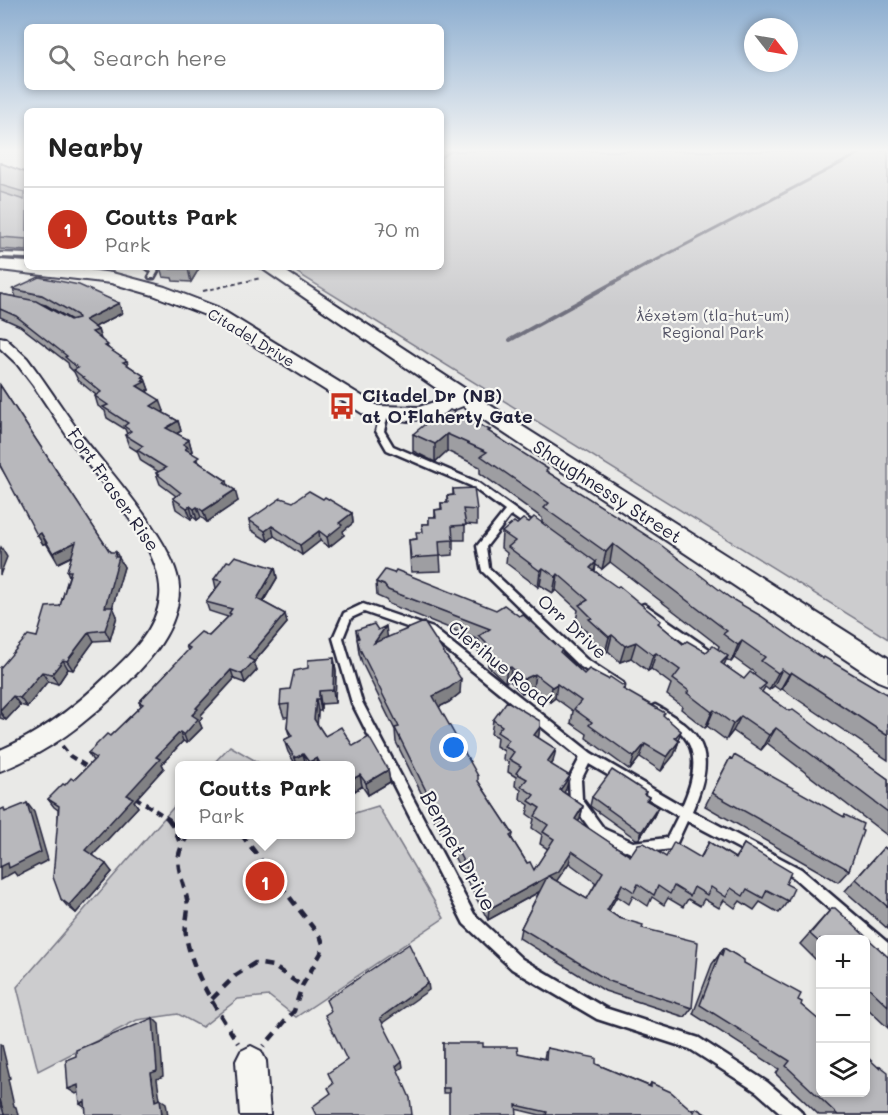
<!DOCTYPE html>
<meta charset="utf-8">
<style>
:root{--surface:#fff;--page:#f2f2f2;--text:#222;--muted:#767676;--line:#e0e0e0;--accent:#c8321e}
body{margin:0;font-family:Mali,sans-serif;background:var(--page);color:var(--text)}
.controls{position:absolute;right:18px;bottom:18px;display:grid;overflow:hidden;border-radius:9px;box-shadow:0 3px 9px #0003}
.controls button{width:54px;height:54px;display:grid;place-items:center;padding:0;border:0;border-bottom:2px solid var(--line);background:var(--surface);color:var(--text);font:30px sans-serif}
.compass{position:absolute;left:744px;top:18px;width:54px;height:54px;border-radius:50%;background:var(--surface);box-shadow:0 3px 9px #0003;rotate:121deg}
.you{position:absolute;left:454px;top:748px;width:21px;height:21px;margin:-15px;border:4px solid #fff;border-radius:50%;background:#1a73e8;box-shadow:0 0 0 9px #1a73e833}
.badge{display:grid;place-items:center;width:39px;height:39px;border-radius:50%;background:var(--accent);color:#fff;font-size:20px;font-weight:700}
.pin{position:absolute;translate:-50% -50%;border:3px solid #fff;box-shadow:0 2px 6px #0006}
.popup{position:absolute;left:175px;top:761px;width:180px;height:78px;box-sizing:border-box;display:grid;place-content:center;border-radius:9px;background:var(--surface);filter:drop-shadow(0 2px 4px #0005);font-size:20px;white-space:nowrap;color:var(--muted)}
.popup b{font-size:22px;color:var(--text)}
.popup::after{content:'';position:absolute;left:50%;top:100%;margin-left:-12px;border:12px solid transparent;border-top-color:var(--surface)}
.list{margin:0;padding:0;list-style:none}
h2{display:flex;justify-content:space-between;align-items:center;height:78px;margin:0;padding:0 24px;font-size:26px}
h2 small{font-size:20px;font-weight:400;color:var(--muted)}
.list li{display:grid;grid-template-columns:39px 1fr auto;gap:18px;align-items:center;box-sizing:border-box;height:84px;padding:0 24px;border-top:2px solid var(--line)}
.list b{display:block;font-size:22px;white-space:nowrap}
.list p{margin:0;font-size:20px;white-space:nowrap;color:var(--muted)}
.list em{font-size:20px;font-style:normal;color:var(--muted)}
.icon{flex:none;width:33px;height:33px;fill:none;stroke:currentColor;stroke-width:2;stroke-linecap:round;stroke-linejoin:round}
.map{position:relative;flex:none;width:888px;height:1115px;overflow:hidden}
.search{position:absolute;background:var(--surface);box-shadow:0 3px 9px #0003;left:24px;top:24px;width:420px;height:66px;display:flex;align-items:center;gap:15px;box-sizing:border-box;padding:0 21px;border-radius:9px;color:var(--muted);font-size:22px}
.panel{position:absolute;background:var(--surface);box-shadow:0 3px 9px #0003;left:24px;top:108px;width:420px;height:162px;border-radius:9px}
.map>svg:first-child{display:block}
.green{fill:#ccccce;stroke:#777784;stroke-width:1.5}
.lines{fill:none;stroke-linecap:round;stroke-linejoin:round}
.stream-far1{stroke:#71717f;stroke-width:3}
.stream{stroke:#71717f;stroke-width:4}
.lane-casing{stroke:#22223b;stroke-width:5}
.street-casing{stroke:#22223b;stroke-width:4}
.secondary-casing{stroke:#22223b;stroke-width:4}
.path-far2{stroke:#22223b;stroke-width:2;stroke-dasharray:4.5 3;stroke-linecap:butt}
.path-far1{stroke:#22223b;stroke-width:4;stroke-dasharray:7 5;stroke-linecap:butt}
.path{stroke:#22223b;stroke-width:4.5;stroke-dasharray:9 7;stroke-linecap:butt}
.lane{fill:#f6f6f2;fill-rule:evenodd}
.street{fill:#f6f6f2;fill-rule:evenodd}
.secondary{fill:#f6f6f2;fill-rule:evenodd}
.wall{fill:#9e9ea2;stroke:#22223b;stroke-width:1.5;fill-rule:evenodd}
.shaded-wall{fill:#818184;stroke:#22223b;stroke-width:1.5}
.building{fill:#b8b8bc;stroke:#22223b;stroke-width:1.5;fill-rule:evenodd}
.labels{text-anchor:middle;stroke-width:4.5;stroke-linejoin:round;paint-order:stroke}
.far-park-label{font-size:15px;fill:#555567;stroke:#f6f6f2}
.far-street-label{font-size:15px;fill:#22223b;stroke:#f6f6f2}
.poi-label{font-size:18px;font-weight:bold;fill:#22223b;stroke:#f6f6f2;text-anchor:start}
.street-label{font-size:18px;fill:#22223b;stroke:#f6f6f2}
.near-street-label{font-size:21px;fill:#22223b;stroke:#f6f6f2}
</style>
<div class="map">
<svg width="888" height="1115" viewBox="0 0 888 1115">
<rect width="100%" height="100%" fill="#e9e9e7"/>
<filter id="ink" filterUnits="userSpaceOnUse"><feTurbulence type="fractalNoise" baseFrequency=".0167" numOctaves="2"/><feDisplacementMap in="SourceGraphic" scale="12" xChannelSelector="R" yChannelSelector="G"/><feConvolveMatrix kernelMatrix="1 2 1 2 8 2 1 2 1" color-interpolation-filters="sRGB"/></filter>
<g filter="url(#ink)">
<g class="green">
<polygon points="441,151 888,151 888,639 288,267 441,267"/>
<polygon points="230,746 263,765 212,765"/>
<polygon points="179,801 180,834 350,834 351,814 378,806 444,918 296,1017 269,996 238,999 202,1027 178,1014 137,1020 38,1071 17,987"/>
</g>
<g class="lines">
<g class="stream-far1">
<polyline points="441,157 451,151"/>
<polyline points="649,264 864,151"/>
</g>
<polyline class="stream" points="510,340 651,262"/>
<defs>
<g id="lane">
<polygon points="0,253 27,254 27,258 0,257"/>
<path d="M145,267C150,267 154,267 158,271L154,278H150L149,277L152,272Z"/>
<polygon points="381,412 384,412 388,414 384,431 393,446 477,482 534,523 535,525 534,527 528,527 511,515 486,547 489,568 586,659 623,683 624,686 623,689 619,690 615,689 578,665 482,571 477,546 505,511 471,486 387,450 376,431"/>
<path d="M363,604L433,628L591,753L682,806C693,782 702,751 679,731C671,724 660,719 651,713L650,710L651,707L655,705C661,708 666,711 671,715C714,740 710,770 692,811L801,869L888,943V959L883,957L866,941V940H864L793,877L687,821L675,847L671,849L633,854L596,837L570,801L569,779L580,758L427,634L364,612L351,618L343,638L362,702L474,914L522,959L605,1008L699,1038L767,1082L800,1110L803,1115H783L757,1092L690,1049L597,1019L512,969L464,924L352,703L333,638L344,613ZM589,764L678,816L667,838L633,842L604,829L582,799L581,780Z"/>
<polygon points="644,604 712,651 713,654 712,657 708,658 704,657 641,611 639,608 641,605"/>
</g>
<g id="street">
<path d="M0,337L5,338L27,358C46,383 63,410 82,436C108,470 178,546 179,587C180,628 150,661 123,687C87,722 48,753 0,771V750C41,733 76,706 108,675C131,654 157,629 160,597C165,551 105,488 79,453C63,430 48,407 33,385L17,364L0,348Z"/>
<polygon points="251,1046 261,1051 266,1061 270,1115 240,1115 236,1061 241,1051"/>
</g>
<polygon id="secondary" points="0,260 27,262 27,267 67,267 112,273 165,287 217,307 378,406 419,407 449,397 260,267 279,267 525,428 888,658 888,685 878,681 463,406 438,416 408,421 365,415 205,315 153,295 111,283 0,270"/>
</defs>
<use href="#lane" class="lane-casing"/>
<use href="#street" class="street-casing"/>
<use href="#secondary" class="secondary-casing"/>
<polyline class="path-far2" points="203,291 261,278"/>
<g class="path-far1">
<polyline points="62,746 70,756 89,768"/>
<polyline points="135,797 170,820"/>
</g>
<g class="path">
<polyline points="168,819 174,827 181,846"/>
<path d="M189,834C170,861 181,870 187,899C190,911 184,923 186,936C193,975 217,1010 238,1043"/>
<polyline points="241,834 321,938 323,944 321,953 302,986 294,1011 264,1046"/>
<polyline points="212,999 236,975 255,963 273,966 302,986"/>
</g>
<use href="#lane" class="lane"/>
<use href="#street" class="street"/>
<use href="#secondary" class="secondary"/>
</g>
<g class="wall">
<polygon points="0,163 27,173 27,251 0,249"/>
<polygon points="160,267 200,267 191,282 173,281 172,278 163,277"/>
<path d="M13,289L122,313L95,327L98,330L101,339L110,350L127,361L128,365L144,376L149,390H147L148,393L164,411L162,412L178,421L181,431L177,434L189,440L192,451L190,452L201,464L227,481L228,485L238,501L207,522L201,517L197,520L193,517L191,519L176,509L173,498L176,496L160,484L156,473L159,472L141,461L137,451L129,446L125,435L127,434L125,429L107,418L105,411L98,406L95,396L96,395L78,380L74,372L69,367L68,363L20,326L0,317V294L16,297ZM41,304L46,305L72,320H70Z"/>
<polygon points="0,385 110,552 118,557 124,567 112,607 117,616 110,640 94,641 73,670 68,669 58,684 48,681 27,707 20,705 6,720 0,718 0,668 37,637 60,606 69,576 67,571 72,556 58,563 46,543 43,544 11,484 0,466"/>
<path d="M490,430L489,432L730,598L823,659L888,695V760L782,689L780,690L774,686L769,690L765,687L762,692L888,779V836L767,743L761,750L733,731L726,740L707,726L705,728L681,709L682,706L667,695L671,684L651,669L648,671L631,658L620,662L608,651L605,653L586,635L587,632L576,621L578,610L556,590L553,593L540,585L538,587L506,563L507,553L501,548L502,532L517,524L529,522L542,523V518L480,473V467L447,451L435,462L413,451V434ZM610,562L719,646L718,649L706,652L683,644L595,571L596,565L602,569ZM734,658L755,673L754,675L744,679L724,665L726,659L731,662Z"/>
<polygon points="453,489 477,510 477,525 465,524 465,540 453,540 453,555 440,556 441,571 411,572 409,540 416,539 423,532 422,524 429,524 429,517 435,517 435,510 441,509 441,503 447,503 447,496 453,495"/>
<polygon points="323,499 352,513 353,523 343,531 344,535 329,547 320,541 302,555 274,536 268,541 251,530 249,520 293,502"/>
<polygon points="275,568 277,578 263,602 285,614 287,623 254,662 257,670 245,683 234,679 201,715 202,718 199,721 202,728 187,743 183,741 162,764 164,768 134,801 138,807 93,855 112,872 76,913 67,906 61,899 58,810 54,807 48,799 65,785 74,780 93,761 88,753 110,736 141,706 139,702 188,651 186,646 209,636 228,617 209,611 206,602 216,588 214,579"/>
<polygon points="376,582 562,654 584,674 608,679 625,687 624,690 663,716 681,731 678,740 679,741 674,755 661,771 640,757 630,770 586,738 587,734 571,723 573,711 555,698 550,702 533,688 522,693 510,681 505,682 488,666 488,660 478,651 479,640 389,604 386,600 377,596"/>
<path d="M356,630H378L460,693L449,702L439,707L478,781L513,834L512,839L527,863L534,870L548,849L540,844L542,835L532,828L534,819L527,814L529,805L520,799L521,790L515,786L516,777L508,772L509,763L503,759L504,751L496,746L497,737L491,734L493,720L540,727L538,738L553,762L551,765L566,789L564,792L583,806L580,819L578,822L630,856L700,858L709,842L735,858L744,844L786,884L788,901L779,913L760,902L754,910L740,901L735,908L724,900L719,908L704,899L700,906L688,899L683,907L668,898L664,905L652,897L648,906L633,896L629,904L617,896L608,911L619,918L642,928L692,1008L685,1017L605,991L519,938L521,928L539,892L488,920L436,823L396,742L395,730L362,663L359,653ZM569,863L596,883L587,899L556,881Z"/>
<polygon points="334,658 336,671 335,703 321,704 321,711 318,711 317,724 325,736 353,746 388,770 390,782 368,795 362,786 355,791 351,784 351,765 296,765 288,752 284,740 290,737 287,728 288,717 284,717 280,705 290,689 308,668"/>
<polygon points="730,758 843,817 845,815 861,830 849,870 838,882 705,806"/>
<polygon points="646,792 645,795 649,797 647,800 658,807 654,816 639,839 636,839 590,806 592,797"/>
<polygon points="888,846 888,929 845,891 884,847 886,849"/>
<polygon points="832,908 888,957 888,1028 866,1007 866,939 820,939 820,964 800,944"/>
<polygon points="724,948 744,963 798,1000 801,1005 818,1020 820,1018 820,1092 880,1066 888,1115 819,1115 776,1074 779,1069 693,1014 712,964"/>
<polygon points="443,1043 483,1047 544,1059 545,1053 547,1048 596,1064 649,1086 651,1083 692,1110 696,1108 707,1115 540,1115 449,1093 443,1093"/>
</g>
<g class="shaded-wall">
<polygon points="189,267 200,267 191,282 188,269"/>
<polygon points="119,303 122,313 89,330 85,320"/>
<polygon points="98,330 101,340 92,332"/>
<polygon points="144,376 149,390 147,390 148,393 137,386 142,377"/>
<polygon points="160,400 164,411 155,417 151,406"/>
<polygon points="178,421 181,431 169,438 166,428"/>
<polygon points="447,434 447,451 435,462 435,444"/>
<polygon points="189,440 192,451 190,452 189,459 183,444"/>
<polygon points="235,490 238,501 207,522 203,511"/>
<polygon points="190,506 193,517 191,519 187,508"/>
<polygon points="197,507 201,517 197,520 194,509"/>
<polygon points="352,513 353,523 343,531 344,535 329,547 327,537 339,523"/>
<polygon points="272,526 274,536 268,541 265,531"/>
<polygon points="319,531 320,541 302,555 300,545"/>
<polygon points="41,533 46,543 43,544 37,535"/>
<polygon points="76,542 81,552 58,563 53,553"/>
<polygon points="613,544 610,562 602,569 606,552"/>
<polygon points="1,547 7,557 0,575 0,550"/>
<polygon points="116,552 124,567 111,612 113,607 117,616 110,640 105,630 105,607"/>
<polygon points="596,562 593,578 590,568"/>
<polygon points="275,568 277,578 259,608 257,599"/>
<polygon points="543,568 540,585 538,587 540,571"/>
<polygon points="558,574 556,590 553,593 556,577"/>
<polygon points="285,614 287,623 254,662 257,670 245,683 242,674 248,658"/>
<polygon points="386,626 388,641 374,643"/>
<polygon points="89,632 94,641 73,670 67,661"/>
<polygon points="612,635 608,651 605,653 609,637"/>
<polygon points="742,641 734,658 731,662 738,645"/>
<polygon points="636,642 631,658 620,662 625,646"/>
<polygon points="656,653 651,669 648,671 653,655"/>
<polygon points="728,656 721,672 721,663"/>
<polygon points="334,658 336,671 335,703 333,690"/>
<polygon points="63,660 68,669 58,684 52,674"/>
<polygon points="511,667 510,681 505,682 507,668"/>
<polygon points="782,669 774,686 769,690 778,673"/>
<polygon points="231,670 234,679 201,715 202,718 199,721 202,728 187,743 184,735 196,708"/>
<polygon points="42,672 48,681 27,707 20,698"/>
<polygon points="791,672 782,689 780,690 789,674"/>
<polygon points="535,674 533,688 522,693 524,679"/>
<polygon points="461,679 460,693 449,702 433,710 433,696"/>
<polygon points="557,684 555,698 550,702 552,687"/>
<polygon points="319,691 321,704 321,711 319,699"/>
<polygon points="13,696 20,705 6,720 0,712 0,710"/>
<polygon points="316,699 318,711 317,732 314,719"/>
<polygon points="714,710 707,726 705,728 712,712"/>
<polygon points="741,716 733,731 726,740 733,724"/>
<polygon points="540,727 538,741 534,735"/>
<polygon points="776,728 767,743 761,750 769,735"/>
<polygon points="180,732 183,741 162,764 164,768 134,801 138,807 91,857 85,850 156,757"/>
<polygon points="679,741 674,755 661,771 667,757"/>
<polygon points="645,744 640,757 630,770 634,757"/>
<polygon points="556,749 553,762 544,775 547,762"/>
<polygon points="303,754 306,765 297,765 295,758"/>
<polygon points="317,758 318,765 309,765 309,762"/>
<polygon points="388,770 390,782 368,795 366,783"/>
<polygon points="360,775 362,786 355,791 353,779"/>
<polygon points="570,776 566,789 558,803 560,790"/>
<polygon points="27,803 34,812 48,860 17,876 14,872 0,880 0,867"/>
<polygon points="583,806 580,819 571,832 575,819"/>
<polygon points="658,807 654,816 639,839 642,831"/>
<polygon points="572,851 569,863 556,882 548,876"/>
<polygon points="106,864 112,872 76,913 69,905"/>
<polygon points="547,877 544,889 488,920 489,909"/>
<polygon points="622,884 617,896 603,922 607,910"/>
<polygon points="428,983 429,990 381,1024 380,1018"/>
<polygon points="153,1018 159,1024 163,1076 157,1079 161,1106 155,1101 151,1073"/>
<polygon points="0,1044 2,1045 10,1078 8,1079 14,1106 16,1107 18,1115 4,1115 0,1101"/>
<polygon points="402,1061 403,1067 397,1071 396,1066"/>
<polygon points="78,1085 86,1089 76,1094 68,1089"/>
<polygon points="160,1099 166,1103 168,1115 162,1115"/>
<polygon points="85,1101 87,1109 80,1104"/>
</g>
<g class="building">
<polygon points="0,163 27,173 27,239 0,237 0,192 24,200 24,192 0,185"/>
<polygon points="169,267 189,267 188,269 170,269"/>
<polygon points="39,277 79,285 119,303 85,320 98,330 92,332 108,345 105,346 127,361 123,362 144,376 142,377 145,379 142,381 145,382 137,386 160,400 151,406 178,421 166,428 189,440 183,444 188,447 185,449 199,457 195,460 227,481 224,483 235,490 203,511 197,507 194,509 190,506 187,508 173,498 181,493 156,473 166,468 137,450 143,446 125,435 131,431 124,426 128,423 103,407 108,405 95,396 101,392 74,370 78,368 65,357 67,356 16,316 0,309 0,294 36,301 70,320 78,318 77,315 42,295 13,289"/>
<polygon points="0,385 110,552 116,552 115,557 119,557 105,607 113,607 105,630 89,632 67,661 63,660 52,674 42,672 20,698 13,696 0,710 0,668 28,635 37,637 46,607 60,606 71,571 67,571 76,542 53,553 41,533 37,535 0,465"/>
<polygon points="450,410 490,430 488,431 548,469 546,471 657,542 730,598 761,616 823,659 824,657 834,663 888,695 888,736 791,672 789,674 782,669 778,673 761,661 765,657 742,641 738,645 723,634 727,631 613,544 606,552 544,508 549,503 481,456 487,452 447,434 435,444 413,434 434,417 442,417"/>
<polygon points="474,488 477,510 463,509 466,525 452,526 453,540 439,541 440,556 411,558 409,540 417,539 416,532 423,532 422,524 429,524 429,517 436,517 435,510 442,509 441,503 448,503 447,496 454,495 453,489"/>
<polygon points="309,491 323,499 325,497 352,513 339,523 342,525 327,537 319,531 300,545 272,526 265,531 249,520 281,498 293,502"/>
<polygon points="534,517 596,562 590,568 617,587 619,586 661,621 658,623 683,644 687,641 706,652 713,646 728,656 721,663 744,679 750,672 766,684 759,690 789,711 793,710 888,779 888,812 776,728 769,735 741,716 733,724 714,710 712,712 687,693 689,691 673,679 680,670 656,653 653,655 636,642 625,646 612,635 609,637 589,619 592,618 579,605 588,600 558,574 556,577 543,568 540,571 508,547 515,541 502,532 514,522 517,524 523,519 529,522"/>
<polygon points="235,556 275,568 257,599 285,614 248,658 254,661 242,674 231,670 196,708 198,709 192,715 198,719 184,735 180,732 156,757 160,759 127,795 133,798 85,850 106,864 69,905 61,899 53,877 59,806 48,799 63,784 65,785 71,778 74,780 96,758 88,753 107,734 110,736 143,704 139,702 190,648 186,646 201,632 209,636 231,614 229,613 232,609 206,602 222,581 214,579 227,561 230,562"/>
<polygon points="385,570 394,573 396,570 496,610 504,605 519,616 522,614 562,650 560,652 584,674 589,669 608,679 610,677 625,687 623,689 665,713 663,715 681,731 675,738 679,741 667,757 645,744 634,757 589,725 592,722 574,709 581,701 557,684 552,687 535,674 524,679 511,667 507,668 489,651 492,649 479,636 490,629 388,590 384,585 376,582"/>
<path d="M424,622L461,679L449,688L433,696L478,776V781L513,834L510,836L527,863L530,862L534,870L554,839L543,832L548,825L535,816L540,808L529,801L534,795L521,786L527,779L516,773L521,766L509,759L514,752L504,746L509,740L497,732L502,726L493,720L507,701L540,721V727L534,735L556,749L547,762L570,776L560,790L583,806L575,819L630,856L638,844L644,843L666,857L674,842L701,858L709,842L736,859L744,844L791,872L786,884L794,888L788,901L767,890L763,898L747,889L743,896L731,888L726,897L711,887L707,895L694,887L690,896L674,886L670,894L658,886L654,895L638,884L634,892L622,884L607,910L619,918L643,925L642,928L698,942L692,1008L609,981L521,928L547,877L489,909L436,811L395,728L399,727L360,649L357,639L359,638L356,630L374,624L378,630L386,626L374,643ZM572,851L603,872L587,899L548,876L559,871Z"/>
<polygon points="334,658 333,690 319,691 319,699 316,699 314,719 325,736 341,727 353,746 369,737 388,770 366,783 360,775 353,779 351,776 351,765 332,765 331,764 329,765 321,765 317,758 309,762 303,754 295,758 284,740 292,736 287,728 289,704 280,705 281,690 290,689 294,671 308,668 308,660"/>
<polygon points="734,755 844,817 845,815 863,824 861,830 863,831 849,870 712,793 730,758 732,759"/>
<polygon points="612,770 646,792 644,794 649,797 646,800 658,807 642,831 639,831 592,797"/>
<polygon points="27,803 41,852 9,868 8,863 0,867 0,810 4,808 5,812"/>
<polygon points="884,847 886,849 888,847 888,907 856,879"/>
<polygon points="832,908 835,908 888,957 888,1006 866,985 866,939 820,939 820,943 810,934"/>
<polygon points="409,944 428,983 380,1018 402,1061 396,1066 410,1098 412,1115 316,1115 312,1107 331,1093 328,1088 333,1084 328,1073 347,1060 325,1015 331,1011 326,1000"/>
<polygon points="724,948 744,960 744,963 801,994 798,1000 802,1002 801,1005 820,1021 820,1020 820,1092 866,1092 866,1056 879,1068 880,1066 888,1072 888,1115 838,1115 786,1066 790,1061 700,1005 720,953 722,955"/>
<polygon points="153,1018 157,1071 151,1073 155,1101 160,1099 162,1115 86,1115 85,1101 80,1104 78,1085 68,1089 66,1060 76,1056 76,1050"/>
<polygon points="443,1043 483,1043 483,1047 517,1047 518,1053 546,1059 547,1048 596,1058 596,1064 651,1087 651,1083 671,1092 694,1112 696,1108 707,1115 546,1115 547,1112 516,1105 517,1115 449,1115 449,1088 443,1088"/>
<polygon points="0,1099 4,1115 0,1115"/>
</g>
</g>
<linearGradient id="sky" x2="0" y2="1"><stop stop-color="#8daed0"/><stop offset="0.49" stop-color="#f5f5f4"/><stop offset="1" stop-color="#f5f5f4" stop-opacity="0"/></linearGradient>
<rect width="888" height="307" fill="url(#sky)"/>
<defs>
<symbol id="bus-bare" viewBox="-9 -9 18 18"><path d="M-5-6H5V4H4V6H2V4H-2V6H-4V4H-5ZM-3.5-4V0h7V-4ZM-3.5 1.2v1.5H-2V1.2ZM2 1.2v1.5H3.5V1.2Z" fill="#c8321e" stroke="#f6f6f2" stroke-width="2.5" paint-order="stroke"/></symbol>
</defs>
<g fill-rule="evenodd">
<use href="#bus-bare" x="323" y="387" width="38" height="38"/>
</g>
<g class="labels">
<g class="far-park-label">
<text x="713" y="321">ƛ̓éxətəm (tla-hut-um)<tspan x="713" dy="17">Regional Park</tspan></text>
</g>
<g class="far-street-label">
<text transform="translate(251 338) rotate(31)" y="5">Citadel Drive</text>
</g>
<g class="poi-label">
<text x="362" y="402">Citadel Dr (NB)<tspan x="362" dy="21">at O'Flaherty Gate</tspan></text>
</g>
<g class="street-label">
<text transform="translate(113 490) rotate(55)" y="6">Fort Fraser Rise</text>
<text transform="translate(607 492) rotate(33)" y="6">Shaughnessy Street</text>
<text transform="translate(572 627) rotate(42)" y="6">Orr Drive</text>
<text transform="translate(499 664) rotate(39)" y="6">Clerihue Road</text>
</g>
<g class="near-street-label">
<text transform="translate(458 851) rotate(61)" y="7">Bennet Drive</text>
</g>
</g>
</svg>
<div class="controls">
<button>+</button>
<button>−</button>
<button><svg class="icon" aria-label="layers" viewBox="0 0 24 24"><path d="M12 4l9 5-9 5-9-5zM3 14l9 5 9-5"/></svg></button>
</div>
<svg class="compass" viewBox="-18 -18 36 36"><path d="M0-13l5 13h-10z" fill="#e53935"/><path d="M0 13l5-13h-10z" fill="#767676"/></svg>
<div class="you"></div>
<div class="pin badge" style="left:265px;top:881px">1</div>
<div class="popup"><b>Coutts Park</b>Park</div>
<div class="search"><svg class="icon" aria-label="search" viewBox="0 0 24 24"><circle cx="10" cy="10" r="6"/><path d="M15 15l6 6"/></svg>Search here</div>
<section class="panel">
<h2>Nearby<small></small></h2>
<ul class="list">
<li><span class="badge">1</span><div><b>Coutts Park</b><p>Park</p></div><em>70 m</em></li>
</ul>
</section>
</div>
